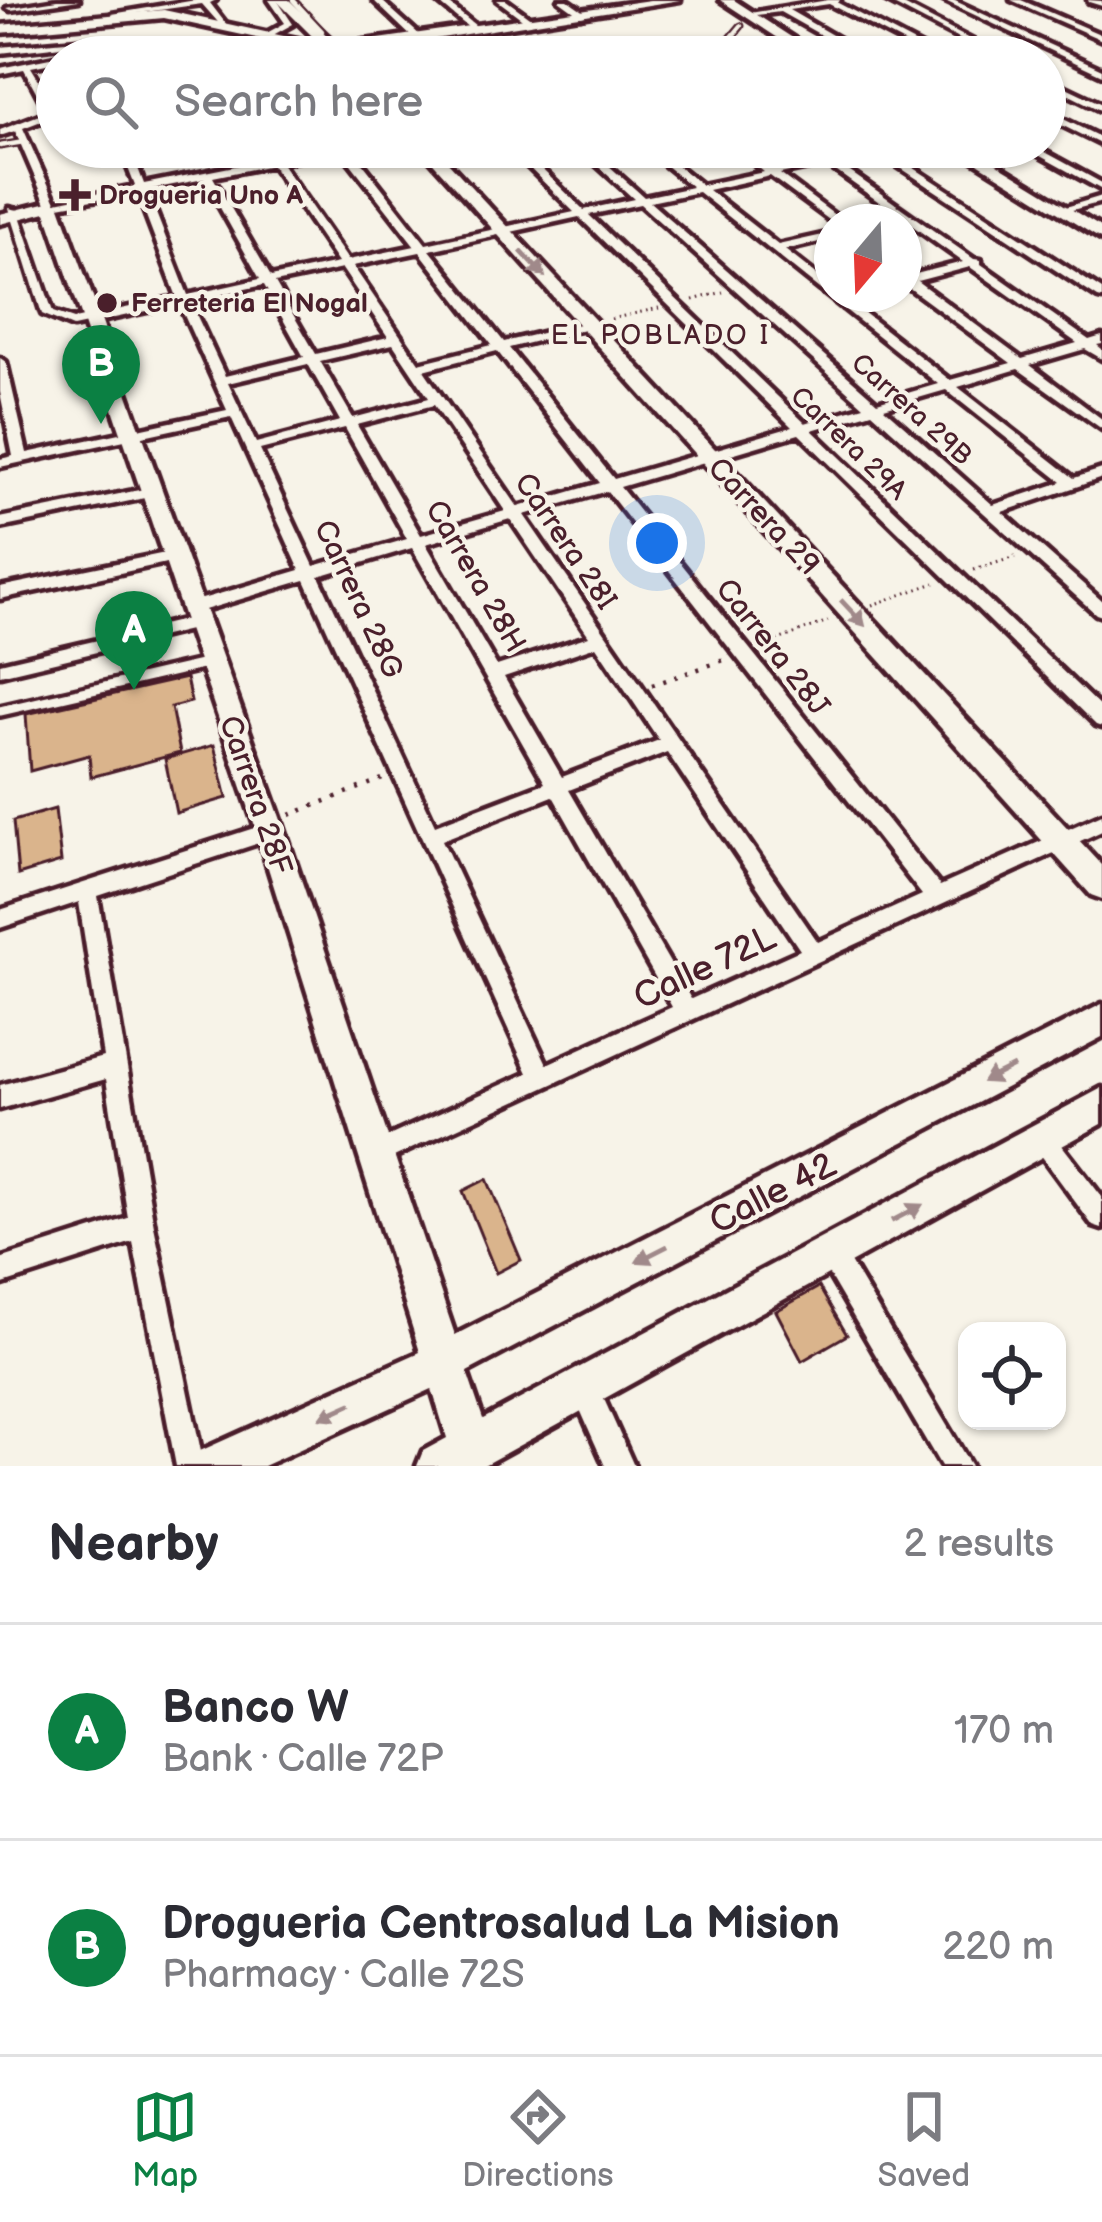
<!DOCTYPE html>
<meta charset="utf-8">
<style>
:root{--surface:#fff;--page:#f7f7f7;--text:#2b2b33;--muted:#7c7c81;--line:#e1e1e2;--accent:#0b8043}
body{margin:0;font-family:"Balsamiq Sans",sans-serif;background:var(--page);color:var(--text)}
.controls{position:absolute;right:36px;bottom:36px;display:grid;overflow:hidden;border-radius:24px;box-shadow:0 3px 9px #0004}
.controls button{width:108px;height:108px;display:grid;place-items:center;padding:0;border:0;border-bottom:3px solid var(--line);background:var(--surface);color:var(--text);font:60px sans-serif}
.compass{position:absolute;left:814px;top:204px;width:108px;height:108px;border-radius:50%;background:var(--surface);box-shadow:0 3px 9px #0004;rotate:199deg}
.you{position:absolute;left:657px;top:543px;width:42px;height:42px;margin:-30px;border:9px solid #fff;border-radius:50%;background:#1a73e8;box-shadow:0 0 0 18px #1a73e833}
.badge{display:grid;place-items:center;width:78px;height:78px;border-radius:50%;background:var(--accent);color:#fff;font-size:39px;font-weight:700}
.pin{position:absolute;translate:-50% -99px;filter:drop-shadow(0 3px 6px #0008)}
.pin::after{content:'';position:absolute;top:63px;width:42px;height:36px;background:inherit;clip-path:polygon(0 0,100% 0,50% 100%)}
.list{margin:0;padding:0;list-style:none}
h2{display:flex;justify-content:space-between;align-items:center;height:156px;margin:0;padding:0 48px;font-size:51px}
h2 small{font-size:39px;font-weight:400;color:var(--muted)}
.list li{display:grid;grid-template-columns:78px 1fr auto;gap:36px;align-items:center;box-sizing:border-box;height:216px;padding:0 48px;border-top:3px solid var(--line)}
.list b{display:block;font-size:45px;white-space:nowrap}
.list p{margin:0;font-size:39px;white-space:nowrap;color:var(--muted)}
.list em{font-size:39px;font-style:normal;color:var(--muted)}
.icon{flex:none;width:66px;height:66px;fill:none;stroke:currentColor;stroke-width:2;stroke-linecap:round;stroke-linejoin:round}
.map{position:relative;flex:none;width:1102px;height:1466px;overflow:hidden}
.search{position:absolute;background:var(--surface);box-shadow:0 3px 9px #0004;left:36px;right:36px;top:36px;height:132px;display:flex;align-items:center;gap:30px;box-sizing:border-box;padding:0 42px;border-radius:66px;color:var(--muted);font-size:45px}
.sheet{height:588px;background:var(--surface)}
nav{display:flex;justify-content:space-around;align-items:center;box-sizing:border-box;height:168px;border-top:3px solid var(--line);background:var(--surface);font-size:33px;color:var(--muted)}
nav a{display:grid;justify-items:center;gap:6px}
nav .on{color:var(--accent)}
.map>svg:first-child{display:block}
.building{fill:#dab48c;stroke:#4a1f2b;stroke-width:3}
.lines{fill:none;stroke-linecap:round;stroke-linejoin:round}
.lane-far1-casing{stroke:#4a1f2b;stroke-width:9}
.lane-casing{stroke:#4a1f2b;stroke-width:18}
.street-casing{stroke:#4a1f2b;stroke-width:9}
.secondary-casing{stroke:#4a1f2b;stroke-width:9}
.path-far1{stroke:#4a1f2b;stroke-width:3;stroke-dasharray:1.5 4.5;stroke-linecap:butt}
.path{stroke:#4a1f2b;stroke-width:4.5;stroke-dasharray:3 9;stroke-linecap:butt}
.lane-far1{stroke:#f7f3e8;stroke-width:4.5}
.lane{stroke:#f7f3e8;stroke-width:9}
.street{fill:#f7f3e8;fill-rule:evenodd}
.secondary{fill:#f7f3e8;fill-rule:evenodd}
.oneway{fill:#a0898a}
.poi-dot{fill:#4a1f2b;stroke:#f7f3e8;stroke-width:4.5}
.labels{text-anchor:middle;stroke-width:9;stroke-linejoin:round;paint-order:stroke}
.far-poi-label{font-size:27px;font-weight:bold;fill:#4a1f2b;stroke:#f7f3e8;text-anchor:start}
.far-neighbourhood-label{font-size:27px;letter-spacing:3px;fill:#4a1f2b;stroke:#f7f3e8}
.far-street-label{font-size:27px;fill:#4a1f2b;stroke:#f7f3e8}
.street-label{font-size:30px;fill:#4a1f2b;stroke:#f7f3e8}
.near-street-label{font-size:36px;fill:#4a1f2b;stroke:#f7f3e8}
</style>
<div class="map">
<svg width="1102" height="1466" viewBox="0 0 1102 1466">
<rect width="100%" height="100%" fill="#f7f3e8"/>
<filter id="ink" filterUnits="userSpaceOnUse"><feTurbulence type="fractalNoise" baseFrequency=".00833" numOctaves="2"/><feDisplacementMap in="SourceGraphic" scale="24" xChannelSelector="R" yChannelSelector="G"/><feConvolveMatrix kernelMatrix="1 2 1 2 8 2 1 2 1" color-interpolation-filters="sRGB"/></filter>
<g filter="url(#ink)">
<g class="building">
<polygon points="186,678 191,702 171,707 180,753 91,777 89,755 30,771 26,714"/>
<polygon points="214,745 227,798 176,813 165,759"/>
<polygon points="55,809 61,862 18,875 13,821"/>
<polygon points="487,1179 521,1260 496,1273 463,1191"/>
<polygon points="819,1287 847,1335 802,1361 776,1311"/>
</g>
<g class="lines">
<defs>
<g id="lane-far1">
<polyline points="293,0 322,31"/>
<polyline points="604,50 656,39 689,57"/>
<polyline points="550,57 596,50 624,57"/>
<polyline points="715,57 741,26"/>
<polyline points="0,146 24,142"/>
</g>
<polyline id="lane" points="0,711 210,663"/>
<g id="street">
<polygon points="57,0 79,0 11,10 7,8"/>
<polygon points="196,0 216,0 210,3 230,29 224,29 202,4 116,16 112,14"/>
<polygon points="269,0 277,0 293,24 264,40 261,36 285,23"/>
<polygon points="373,0 381,0 422,37 422,41 416,41"/>
<polygon points="435,0 444,0 481,30 474,32"/>
<polygon points="497,0 506,0 536,22 529,24"/>
<polygon points="559,0 568,0 588,14 581,16"/>
<polygon points="828,0 840,0 838,3 941,57 931,57 829,4 789,10 870,57 860,57 780,12 748,16 744,14"/>
<polygon points="884,0 894,0 1004,57 994,57"/>
<polygon points="943,0 953,0 1102,69 1102,75"/>
<polygon points="1011,0 1021,0 1102,35 1102,40"/>
<polygon points="1088,0 1102,1 1102,6 1089,2"/>
<polygon points="88,39 205,54 209,57 187,57 88,43 0,53 0,47"/>
<path d="M100,48L103,53L57,57V62L31,67L57,109V115L23,128L56,202L135,186L120,147H130L144,184L330,147H350L426,244L574,212L508,147H519L584,210L634,199L577,147H588L644,197L692,187L643,147H654L702,185L764,172L732,147H743L774,169L819,160L803,147H814L829,158L871,147H897L888,151L1102,290V299L1098,298L878,153L836,162L974,259L981,260V264L1089,340L1102,336V344L1097,345L1102,349V359L1085,349L1030,365L1102,419V429L1018,369L958,387L1074,478L1102,469V478L1002,512L1102,601V616L1096,614L872,412L812,430L1102,709V727L1096,725L799,434L620,487L940,886L1102,814V831L383,1162L375,1166L367,1162L363,1154L367,1146L528,1073L305,580L191,614L183,608L185,604L300,570L231,417L0,467V459L13,456L0,392V358L6,362L27,453L227,410L179,304L73,327L42,314L9,208L18,210L53,312L74,319L177,297L137,192L48,208L15,131L0,136V130L47,112L24,69L0,74V68ZM341,151L415,246L348,260L281,163ZM826,164L963,262L904,277V284L1011,363L950,380L840,294H832V287L785,250L832,239V233L778,245L708,190L770,176L832,222H844L780,174ZM272,165L338,263L271,277L213,177ZM204,179L260,279L188,295L147,190ZM698,192L938,384L877,402L650,202ZM640,204L864,406L805,423L589,215ZM579,217L792,427L614,479L509,348L592,327V321L504,342L430,250ZM420,252L492,345L419,363L353,266ZM970,267L1077,343L1022,359L917,281ZM342,269L388,337L316,354L275,283ZM264,285L304,357L225,376L190,301ZM393,344L429,398L353,418L320,361ZM497,351L600,483L518,507L424,370ZM308,364L340,421L256,443L228,383ZM946,390L1062,482L993,505L884,408ZM434,405L505,511L421,535L357,425ZM345,428L407,539L314,566L260,450ZM607,491L922,895L818,942L524,515ZM510,519L589,636L497,666L426,544ZM412,548L545,783L435,825L319,576ZM596,646L659,740L562,777L504,677ZM667,752L800,950L691,999L569,790ZM553,796L672,1007L547,1064L442,840Z"/>
<polygon points="1045,77 1102,104 1102,111 1045,83"/>
<polygon points="1045,110 1102,138 1102,145 1045,117"/>
<polygon points="1024,147 1036,147 1102,183 1102,190"/>
<polygon points="1102,196 1102,202 1061,213 1056,210"/>
<polygon points="154,487 161,492 159,495 0,528 0,518"/>
<polygon points="175,551 183,556 180,560 0,599 0,587"/>
<polygon points="196,617 204,623 202,627 0,675 0,663"/>
<polygon points="270,823 277,825 280,831 277,837 98,896 154,1226 204,1466 176,1466 133,1242 0,1285 0,1259 128,1218 106,1079 0,1109 0,1085 103,1057 79,902 0,928 0,910"/>
<polygon points="1043,1127 1051,1131 1102,1197 1102,1229 1093,1226 1035,1147 1031,1139 1035,1131"/>
<polygon points="831,1241 840,1245 971,1466 941,1466 822,1263 818,1254 822,1245"/>
<polygon points="585,1375 595,1379 634,1466 605,1466 571,1389 575,1379"/>
</g>
<g id="secondary">
<polygon points="276,0 289,0 337,45 650,0 680,0 334,55 164,18 0,33 0,25 164,10 320,44"/>
<polygon points="720,0 734,0 822,57 807,57"/>
<polygon points="419,147 434,147 1102,865 1102,899 1091,895"/>
<polygon points="952,147 969,147 1102,228 1102,240"/>
<polygon points="52,201 60,206 282,823 455,1335 1102,1004 1102,1037 467,1372 483,1419 1102,1088 1102,1124 482,1466 417,1466 423,1451 447,1438 432,1389 263,1466 194,1466 200,1451 420,1352 254,823 46,212 0,224 0,214"/>
</g>
</defs>
<use href="#lane-far1" class="lane-far1-casing"/>
<use href="#lane" class="lane-casing"/>
<use href="#street" class="street-casing"/>
<use href="#secondary" class="secondary-casing"/>
<g class="path-far1">
<polyline points="693,300 723,292"/>
<polyline points="611,319 659,308"/>
<polyline points="974,570 1015,557"/>
<polyline points="872,605 935,583"/>
<polyline points="760,647 828,621"/>
</g>
<g class="path">
<polyline points="760,647 765,645"/>
<polyline points="652,685 727,659"/>
<polyline points="290,815 385,778"/>
</g>
<use href="#lane-far1" class="lane-far1"/>
<use href="#lane" class="lane"/>
<use href="#street" class="street"/>
<use href="#secondary" class="secondary"/>
</g>
<defs><path id="oneway-solid" d="M-6-.8H1V-3.2L6.5 0L1 3.2V.8H-6Z" transform="scale(3)"/></defs>
<g class="oneway">
<use href="#oneway-solid" transform="translate(533 264) rotate(47)"/>
<use href="#oneway-solid" transform="translate(853 613) rotate(47)"/>
<use href="#oneway-solid" transform="translate(998 1074) rotate(153)"/>
<use href="#oneway-solid" transform="translate(907 1213) rotate(-28)"/>
<use href="#oneway-solid" transform="translate(652 1254) rotate(153)"/>
<use href="#oneway-solid" transform="translate(336 1411) rotate(156)"/>
</g>
</g>
<g class="poi-dot">
<path d="M69 177h12v12h12v12h-12v12h-12v-12h-12v-12h12z"/>
<circle cx="107" cy="303" r="12"/>
</g>
<g class="labels">
<g class="far-poi-label">
<text x="99" y="204">Drogueria Uno A</text>
<text x="131" y="312">Ferreteria El Nogal</text>
</g>
<g class="far-neighbourhood-label">
<text x="661" y="344">EL POBLADO I</text>
</g>
<g class="far-street-label">
<text transform="translate(912 409) rotate(42)" y="9">Carrera 29B</text>
<text transform="translate(849 443) rotate(44)" y="9">Carrera 29A</text>
</g>
<g class="street-label">
<text transform="translate(764 516) rotate(47)" y="10">Carrera 29</text>
<text transform="translate(566 541) rotate(56)" y="10">Carrera 28I</text>
<text transform="translate(476 576) rotate(60)" y="10">Carrera 28H</text>
<text transform="translate(359 599) rotate(65)" y="10">Carrera 28G</text>
<text transform="translate(773 647) rotate(52)" y="10">Carrera 28J</text>
<text transform="translate(256 795) rotate(71)" y="10">Carrera 28F</text>
</g>
<g class="near-street-label">
<text transform="translate(704 966) rotate(-25)" y="13">Calle 72L</text>
<text transform="translate(772 1192) rotate(-27)" y="13">Calle 42</text>
</g>
</g>
</svg>
<div class="controls">
<button><svg class="icon" aria-label="locate" viewBox="0 0 24 24"><circle cx="12" cy="12" r="6"/><path d="M12 2v4M12 18v4M2 12h4M18 12h4"/></svg></button>
</div>
<svg class="compass" viewBox="-18 -18 36 36"><path d="M0-13l5 13h-10z" fill="#e53935"/><path d="M0 13l5-13h-10z" fill="#7c7c81"/></svg>
<div class="you"></div>
<div class="pin badge" style="left:134px;top:690px">A</div>
<div class="pin badge" style="left:101px;top:424px">B</div>
<div class="search"><svg class="icon" aria-label="search" viewBox="0 0 24 24"><circle cx="10" cy="10" r="6"/><path d="M15 15l6 6"/></svg>Search here</div>
</div>
<section class="sheet">
<h2>Nearby<small>2 results</small></h2>
<ul class="list">
<li><span class="badge">A</span><div><b>Banco W</b><p>Bank · Calle 72P</p></div><em>170 m</em></li>
<li><span class="badge">B</span><div><b>Drogueria Centrosalud La Mision</b><p>Pharmacy · Calle 72S</p></div><em>220 m</em></li>
</ul>
</section>
<nav>
<a class="on"><svg class="icon" aria-label="map" viewBox="0 0 24 24"><path d="M3 6l6-2 6 2 6-2v14l-6 2-6-2-6 2zM9 4v14M15 6v14"/></svg>Map</a>
<a><svg class="icon" aria-label="directions" viewBox="0 0 24 24"><path d="M12 3l9 9-9 9-9-9zM9 14v-3h6M13 9l2 2-2 2"/></svg>Directions</a>
<a><svg class="icon" aria-label="saved" viewBox="0 0 24 24"><path d="M7 4h10v16l-5-4-5 4z"/></svg>Saved</a>
</nav>
